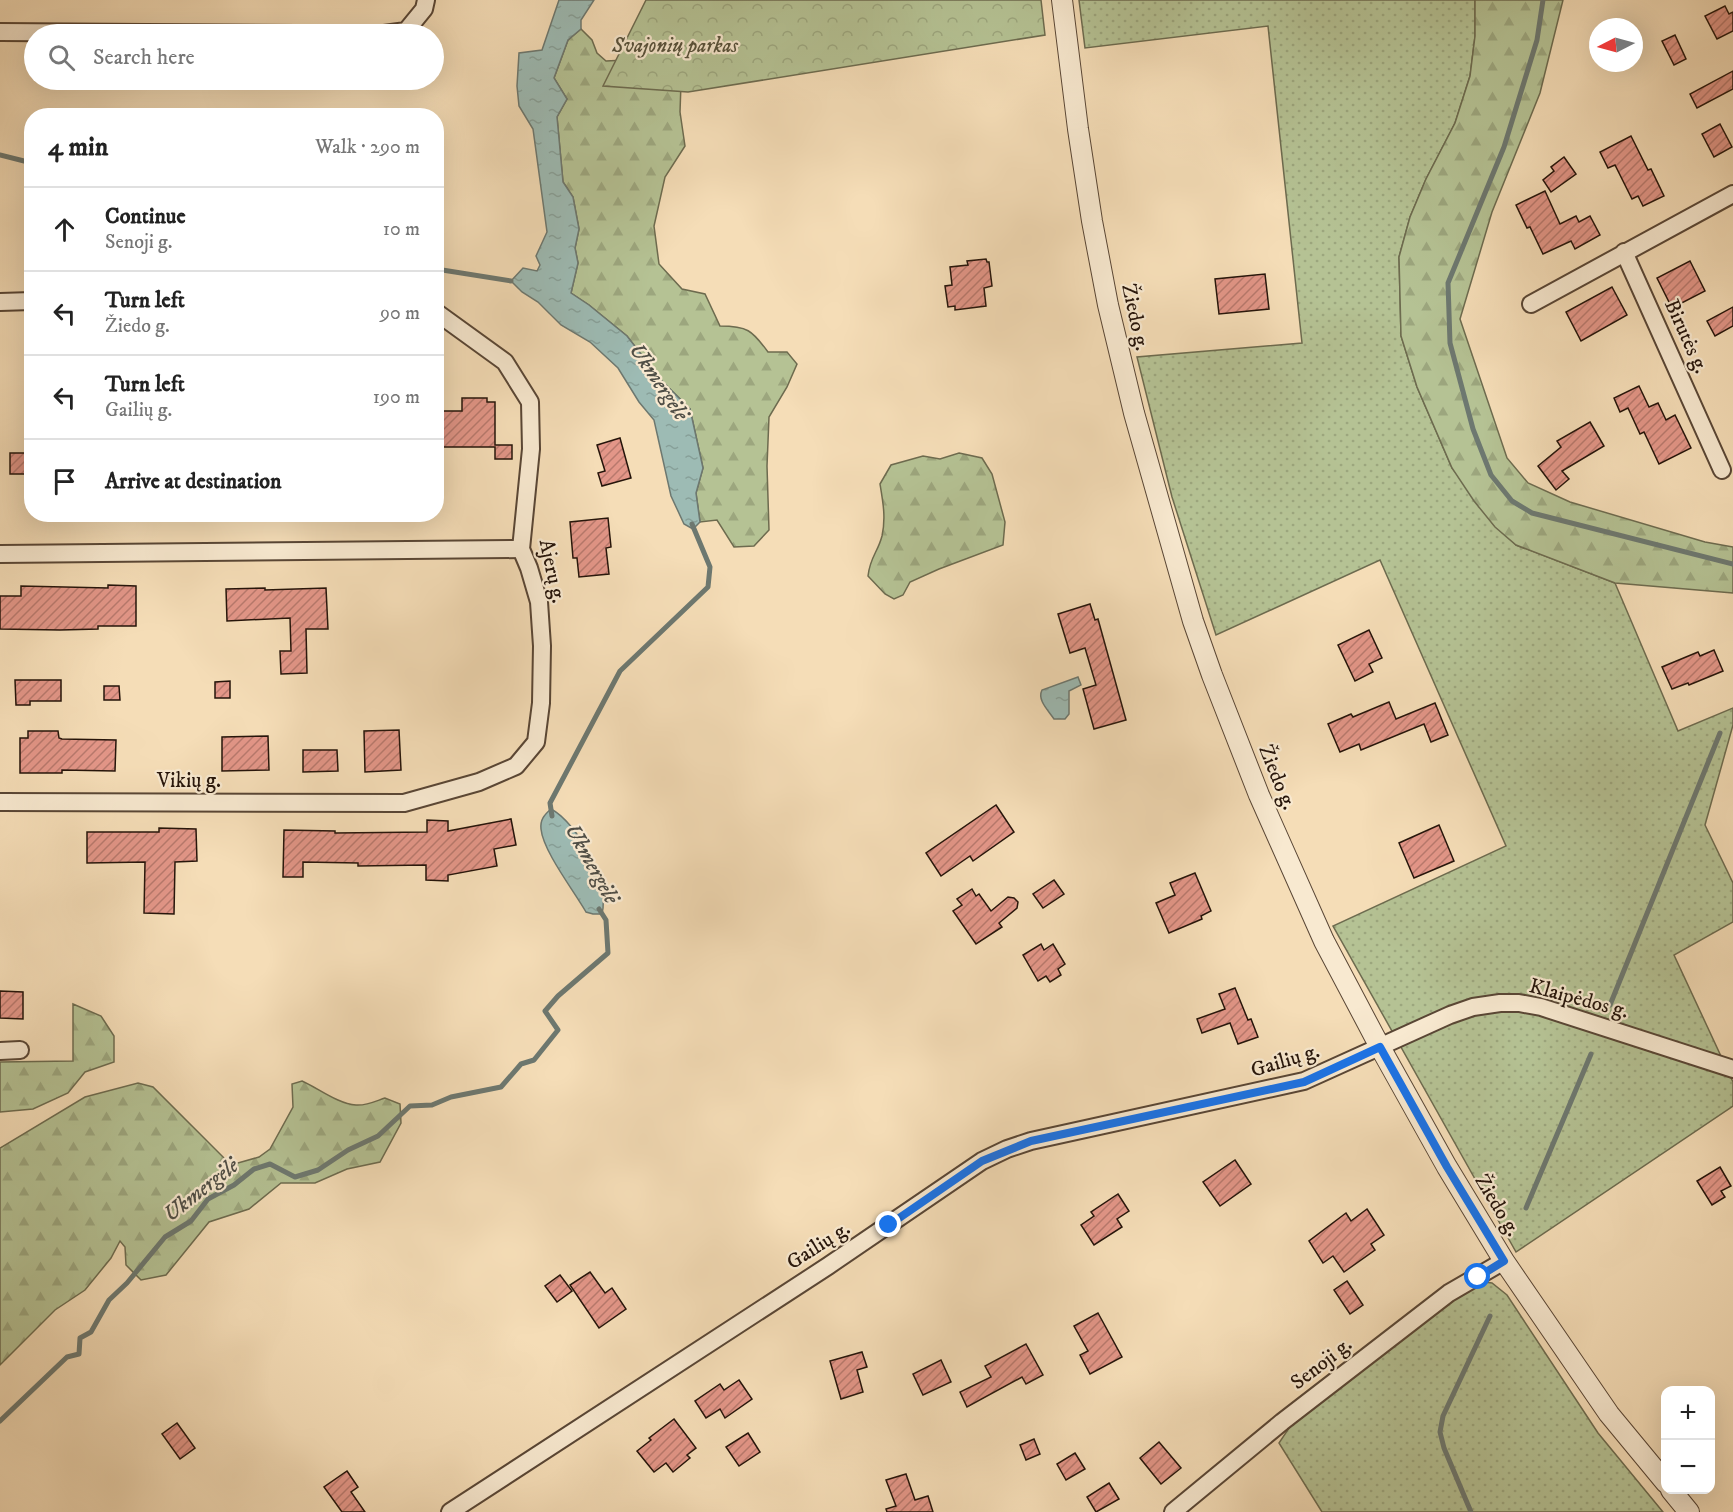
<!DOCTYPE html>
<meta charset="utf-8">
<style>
:root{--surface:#fff;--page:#f2f2f2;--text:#222;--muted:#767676;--line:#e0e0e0}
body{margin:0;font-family:"IM FELL DW Pica",serif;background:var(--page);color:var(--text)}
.controls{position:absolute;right:18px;bottom:18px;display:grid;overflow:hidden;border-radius:12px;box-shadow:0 6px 24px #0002}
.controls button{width:54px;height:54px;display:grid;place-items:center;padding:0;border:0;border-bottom:2px solid var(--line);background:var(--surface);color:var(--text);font:30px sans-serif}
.compass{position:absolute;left:1589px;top:18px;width:54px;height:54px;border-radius:50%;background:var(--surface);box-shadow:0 6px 24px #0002;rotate:264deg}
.stop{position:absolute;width:18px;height:18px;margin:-14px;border:4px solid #1a73e8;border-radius:50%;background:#fff}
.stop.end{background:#1a73e8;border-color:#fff;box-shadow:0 2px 6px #0008}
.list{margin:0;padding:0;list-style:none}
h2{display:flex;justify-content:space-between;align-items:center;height:78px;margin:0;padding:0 24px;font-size:26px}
h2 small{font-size:20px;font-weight:400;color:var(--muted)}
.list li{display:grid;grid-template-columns:39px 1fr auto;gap:18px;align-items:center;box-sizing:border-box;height:84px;padding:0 24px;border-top:2px solid var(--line)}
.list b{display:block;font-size:22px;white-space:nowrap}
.list p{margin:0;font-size:20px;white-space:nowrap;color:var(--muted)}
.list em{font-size:20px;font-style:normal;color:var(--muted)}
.icon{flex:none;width:33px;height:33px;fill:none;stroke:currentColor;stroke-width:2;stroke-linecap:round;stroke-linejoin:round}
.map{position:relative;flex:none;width:1733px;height:1512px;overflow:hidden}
.search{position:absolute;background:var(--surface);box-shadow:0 6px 24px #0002;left:24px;top:24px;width:420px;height:66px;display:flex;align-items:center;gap:15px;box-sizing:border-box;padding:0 21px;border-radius:33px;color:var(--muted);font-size:22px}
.panel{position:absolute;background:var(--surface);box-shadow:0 6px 24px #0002;left:24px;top:108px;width:420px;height:414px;border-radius:24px}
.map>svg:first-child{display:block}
.grass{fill:url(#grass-dots);stroke:#6d6b4f;stroke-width:1.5}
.forest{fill:url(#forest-firs);stroke:#6d6b4f;stroke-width:1.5}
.park{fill:url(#park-crowns);stroke:#6d6b4f;stroke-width:1.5}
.water{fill:url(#water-ripples);stroke:#6d7870;stroke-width:1.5}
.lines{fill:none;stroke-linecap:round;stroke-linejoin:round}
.stream{stroke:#6d7870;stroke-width:5}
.building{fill:url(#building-hatch);stroke:#25140a;stroke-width:1.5}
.minor-casing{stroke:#594635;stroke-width:20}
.tertiary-casing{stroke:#594635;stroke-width:22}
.minor{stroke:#f8e9d0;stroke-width:16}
.tertiary{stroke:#f8e9d0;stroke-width:20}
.route{stroke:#1a73e8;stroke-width:8}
.labels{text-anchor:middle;stroke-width:4.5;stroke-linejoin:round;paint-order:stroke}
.park-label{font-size:21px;font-style:italic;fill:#57513a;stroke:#f8e9d0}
.street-label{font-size:21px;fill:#25140a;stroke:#f8e9d0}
.water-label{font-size:22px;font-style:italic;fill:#4f4e46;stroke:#f8e9d0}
</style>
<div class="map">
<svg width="1733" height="1512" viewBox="0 0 1733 1512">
<defs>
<pattern id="grass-dots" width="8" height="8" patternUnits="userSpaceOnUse" patternTransform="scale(1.5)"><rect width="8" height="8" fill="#b5c294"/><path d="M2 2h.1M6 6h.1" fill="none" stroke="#9ca67e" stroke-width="1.8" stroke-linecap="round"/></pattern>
<pattern id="forest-firs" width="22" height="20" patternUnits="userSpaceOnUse" patternTransform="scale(1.5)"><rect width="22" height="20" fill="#b5c294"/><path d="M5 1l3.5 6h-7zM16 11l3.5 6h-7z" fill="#9ca67e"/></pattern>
<pattern id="park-crowns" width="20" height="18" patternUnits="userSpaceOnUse" patternTransform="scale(1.5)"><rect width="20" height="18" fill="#b5c294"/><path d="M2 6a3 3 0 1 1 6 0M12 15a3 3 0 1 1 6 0" fill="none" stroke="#9ca67e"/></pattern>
<pattern id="water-ripples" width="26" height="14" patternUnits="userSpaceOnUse" patternTransform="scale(1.5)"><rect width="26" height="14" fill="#9dbbb4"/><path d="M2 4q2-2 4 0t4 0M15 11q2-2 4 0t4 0" fill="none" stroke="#87a099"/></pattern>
<pattern id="building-hatch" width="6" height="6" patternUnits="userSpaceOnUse" patternTransform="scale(1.5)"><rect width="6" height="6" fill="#e39688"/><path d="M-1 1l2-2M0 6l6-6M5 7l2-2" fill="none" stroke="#b8796d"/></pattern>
</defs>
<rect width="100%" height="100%" fill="#f5ddb7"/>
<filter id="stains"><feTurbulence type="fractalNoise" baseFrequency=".00333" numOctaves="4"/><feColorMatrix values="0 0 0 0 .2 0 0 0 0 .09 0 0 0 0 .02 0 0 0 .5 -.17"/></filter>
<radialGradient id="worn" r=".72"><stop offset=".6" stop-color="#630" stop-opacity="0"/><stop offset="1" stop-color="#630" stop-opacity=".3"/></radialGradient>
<g class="grass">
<polygon points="1079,0 1475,0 1475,36 1470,76 1455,123 1426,179 1410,217 1399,257 1401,336 1417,387 1452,468 1516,545 1615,583 1678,731 1733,708 1733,725 1705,825 1733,883 1733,922 1674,955 1733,1082 1733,1106 1516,1252 1333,926 1506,846 1380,560 1216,635 1172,497 1137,357 1302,343 1268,26 1085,48"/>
<polygon points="1484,1282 1492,1283 1507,1295 1598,1433 1663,1512 1322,1512 1279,1443 1295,1419 1453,1299"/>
</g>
<g class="forest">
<path d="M847,0L681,83L680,112L685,146L665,177L654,226L659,264L682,289L705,294L720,326C747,326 752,330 768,352H787L797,364L787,387L769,417L767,466L769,530L754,546L734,547L717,520L700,522L696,493L703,468L690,409L661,380L627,336L589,305L571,293L578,263L575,248L579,229L573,197L563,182L557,117L567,99L554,78L568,40L581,29L592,40L597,53L606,61L626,60Z"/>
<polygon points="1475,0 1563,0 1540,93 1492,212 1460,319 1507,458 1528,483 1570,502 1705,542 1733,547 1733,593 1615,583 1516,545 1495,527 1474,501 1452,468 1417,387 1401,336 1399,257 1410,217 1426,179 1455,123 1470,76 1475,36"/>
<path d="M959,453L982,458L992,474L1005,522L1003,545L939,569L910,582L903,595L894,599L885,594L868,576C870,557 878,552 882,536C886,518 883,502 880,484L891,465L923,456L940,459Z"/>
<polygon points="73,1004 101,1016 114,1036 114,1062 85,1072 68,1093 33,1109 0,1112 0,1062 73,1061"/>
<path d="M302,1081C318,1088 338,1104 356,1105C366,1106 376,1101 385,1098L400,1104L401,1123L380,1162L347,1169L315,1183H281L249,1209L209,1222L166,1275L141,1280L126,1265L125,1247L120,1241L111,1258L85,1290L55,1310L0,1365V1148L85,1097L138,1083L153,1087L231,1165L259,1157L270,1149L293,1107L292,1084Z"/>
</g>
<polygon class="park" points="646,0 1041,0 1045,35 688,92 603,86"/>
<g class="water">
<polygon points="559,0 594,0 581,20 581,29 568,40 554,78 567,99 557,117 563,182 573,197 579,229 575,248 578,263 571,293 589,305 627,336 661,380 690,409 703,468 696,493 700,522 693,529 684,524 671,496 654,420 639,402 618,368 590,342 561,325 538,302 522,292 511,281 523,268 537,271 540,265 536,256 547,232 533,129 519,106 517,86 519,53 542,50"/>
<path d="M1078,677L1081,685L1069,691V714L1065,719H1054C1048,710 1037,700 1042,690Z"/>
<path d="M551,809C578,823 610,884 602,914H593L586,912C574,891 543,851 541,829C540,820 544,815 551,809Z"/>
</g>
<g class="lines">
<g class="stream">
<polyline points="1543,0 1537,40 1504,147 1448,283 1450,343 1473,429 1491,475 1512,501 1532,513 1733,564"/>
<polyline points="0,155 32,163"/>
<polyline points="436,269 511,281"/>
<polyline points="552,816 550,803 620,671 708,587 710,567 692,524"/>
<polyline points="1610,1005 1720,733"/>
<polyline points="1526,1208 1591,1054"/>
<polyline points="0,1421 67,1357 79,1354 80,1338 91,1332 109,1300 127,1283 165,1237 191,1221 208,1199 234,1185 254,1169 270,1164 295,1177 318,1170 348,1150 378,1136 410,1106 432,1105 451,1097 501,1087 521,1064 534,1060 558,1030 545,1011 558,996 608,953 606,920 599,909"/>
<polyline points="1471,1512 1444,1448 1440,1432 1443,1416 1490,1316"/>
</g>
</g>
<g class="building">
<polygon points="1725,6 1729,14 1733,12 1733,31 1717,39 1705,16"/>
<polygon points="1675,35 1686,59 1674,65 1662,41"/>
<polygon points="1733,71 1733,89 1697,108 1690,94"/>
<polygon points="1720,124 1732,147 1714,157 1702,134"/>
<polygon points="1631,136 1648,170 1651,169 1664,196 1643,206 1638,196 1632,199 1615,165 1608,168 1600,152"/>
<polygon points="1564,157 1576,174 1551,192 1543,180 1554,171 1551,167"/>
<polygon points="1545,191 1560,224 1576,216 1579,222 1590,216 1600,235 1575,249 1571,241 1543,254 1530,227 1527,228 1516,205"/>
<polygon points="986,259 987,262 989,262 992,286 984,288 986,306 955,310 955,306 948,307 945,286 952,285 950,267 968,265 967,261"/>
<polygon points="1690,261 1705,291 1672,308 1657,278"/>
<polygon points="1265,274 1269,309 1219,314 1215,279"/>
<polygon points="1612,287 1627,315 1581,341 1566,312"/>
<polygon points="1733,307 1733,326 1715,336 1707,321"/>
<polygon points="1639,386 1649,407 1658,403 1666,420 1675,415 1691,448 1659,464 1644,432 1640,434 1628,408 1620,412 1614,398"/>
<polygon points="462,398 487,398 487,402 495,402 495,445 512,445 512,459 495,459 495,447 436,447 436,411 462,411"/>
<polygon points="1590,422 1604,446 1562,471 1569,479 1556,490 1538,466 1561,447 1557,441"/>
<polygon points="620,438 631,478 602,486 598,473 605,471 597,445"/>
<rect x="10" y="453" width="22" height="21"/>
<polygon points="608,518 611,547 606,548 609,574 579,577 577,558 573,558 570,522"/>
<polygon points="108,585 136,586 136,626 98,626 98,629 60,630 0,629 0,596 21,596 21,586 108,588"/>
<polygon points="265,588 265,590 326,588 328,629 306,629 307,673 281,674 280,651 291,651 290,618 227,621 226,589"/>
<polygon points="1090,604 1095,620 1098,619 1126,720 1094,729 1083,689 1096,685 1085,648 1070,653 1058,614"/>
<polygon points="1369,630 1382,658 1369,664 1373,672 1355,681 1338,645"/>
<polygon points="1714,650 1723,671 1689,685 1688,683 1672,689 1662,667 1698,652 1700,656"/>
<polygon points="15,680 61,680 61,701 30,701 30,705 16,705"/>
<polygon points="230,681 230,698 215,698 215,682"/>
<polygon points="104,686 119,686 120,700 104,700"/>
<polygon points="1389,702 1396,719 1435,703 1448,735 1431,742 1424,724 1361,750 1359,744 1340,752 1328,724 1351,714 1353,717"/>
<polygon points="399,730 401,770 365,772 364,731"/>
<polygon points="28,731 58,731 59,738 62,739 116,740 115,771 62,770 62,773 20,773 20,738 28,738"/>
<polygon points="268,736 269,770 222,771 222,737"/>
<polygon points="303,750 337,750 338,771 303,772"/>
<polygon points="996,805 1014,832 973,861 970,856 941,876 926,853"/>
<polygon points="511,819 516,845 494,849 497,866 448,875 448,881 426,880 426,865 358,866 358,863 303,862 303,877 283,877 284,830 335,831 335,833 427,832 427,820 448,821 448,831"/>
<polygon points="1439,825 1454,861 1414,878 1399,843"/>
<polygon points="159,828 196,829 197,861 175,862 174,914 144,913 145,862 87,863 87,832 159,832"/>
<polygon points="1195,873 1211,911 1201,916 1202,919 1169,933 1156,903 1175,895 1170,883"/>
<polygon points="1054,880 1064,894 1043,908 1033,894"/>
<polygon points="972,889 976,896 979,894 991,911 1008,897 1014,898 1018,902 1017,908 999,923 1002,927 976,944 953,911 962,905 957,899"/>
<polygon points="1041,944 1044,950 1053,944 1065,964 1058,969 1061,975 1050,982 1046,976 1038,981 1023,955"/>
<polygon points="1235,988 1248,1020 1251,1019 1258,1037 1238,1044 1230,1023 1202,1033 1197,1019 1225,1009 1219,994"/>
<polygon points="0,991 23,992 23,1019 0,1018"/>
<polygon points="1235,1160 1251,1184 1220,1206 1203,1182"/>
<polygon points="1720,1167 1731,1186 1721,1191 1725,1197 1712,1205 1697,1181"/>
<polygon points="1118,1194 1129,1211 1117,1219 1122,1227 1094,1245 1081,1225 1094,1216 1091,1212"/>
<polygon points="1367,1209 1384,1235 1371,1244 1375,1250 1344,1272 1333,1256 1323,1263 1309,1241 1346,1213 1351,1221"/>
<polygon points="590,1272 605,1293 612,1288 626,1309 599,1328 570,1285"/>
<polygon points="560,1275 572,1291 557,1302 545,1286"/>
<polygon points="1347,1281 1363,1305 1350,1314 1334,1290"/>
<polygon points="1098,1313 1122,1357 1090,1374 1080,1355 1088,1351 1074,1326"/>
<polygon points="1026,1344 1043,1375 1026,1384 1022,1377 967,1407 960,1392 991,1377 985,1366"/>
<polygon points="862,1352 867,1367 857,1370 863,1392 841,1399 830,1361"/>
<polygon points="941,1360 951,1382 923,1395 913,1374"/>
<polygon points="739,1380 752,1399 725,1418 720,1409 706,1418 695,1401 720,1384 724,1390"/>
<polygon points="674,1419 696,1448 687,1455 690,1458 673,1472 666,1463 654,1472 637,1451 651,1440 649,1438"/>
<polygon points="177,1423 195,1448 180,1459 162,1434"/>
<polygon points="748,1433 760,1452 739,1466 726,1447"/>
<polygon points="1034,1439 1040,1454 1026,1460 1020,1445"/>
<polygon points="1159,1442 1181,1468 1161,1484 1140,1458"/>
<polygon points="1075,1453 1085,1469 1066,1480 1057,1464"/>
<polygon points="347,1471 358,1487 351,1492 365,1512 342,1512 324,1487"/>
<polygon points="906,1474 915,1500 928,1496 933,1512 887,1512 886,1509 896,1506 886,1480"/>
<polygon points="1109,1483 1119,1499 1096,1512 1087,1497"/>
</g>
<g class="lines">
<defs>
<g id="minor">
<polyline points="0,32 297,34"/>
<polyline points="384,34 406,31 424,9 426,0"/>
<polyline points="1624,252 1722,470"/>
<polyline points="0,302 32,301"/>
<polyline points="1531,304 1733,194"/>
<polyline points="0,554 521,549"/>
<polyline points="0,802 404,803 479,782 516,766 536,742 541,703 542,646 539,602 529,568 521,549 531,449 530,402 505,362 436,312"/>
<polyline points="0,1051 20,1050"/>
<polyline points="450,1512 828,1266 982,1161 1007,1149 1031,1141 1304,1081 1450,1015 1473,1007 1500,1003 1519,1003 1541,1007 1733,1069"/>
<polyline points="1173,1512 1282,1422 1449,1293 1504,1261"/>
</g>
<g id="tertiary">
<polyline points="1062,0 1078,129 1092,221 1108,305 1134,413 1193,621 1212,675 1259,795 1324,941 1380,1047 1447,1167 1504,1261 1609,1414 1666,1483"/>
<polyline points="1671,1490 1689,1512"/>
</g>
</defs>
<use href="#minor" class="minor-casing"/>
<use href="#tertiary" class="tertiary-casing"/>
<use href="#minor" class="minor"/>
<use href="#tertiary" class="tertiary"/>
</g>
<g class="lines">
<polyline class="route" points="889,1225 982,1161 1031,1141 1304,1082 1380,1047 1447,1167 1504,1261 1478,1277"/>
</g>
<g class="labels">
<g class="park-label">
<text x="675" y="52">Svajonių parkas</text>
</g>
<g class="street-label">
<text transform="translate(1136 317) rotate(78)" y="7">Žiedo g.</text>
<text transform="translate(1687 336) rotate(66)" y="7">Birutės g.</text>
<text transform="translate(553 571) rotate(78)" y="7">Ajerų g.</text>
<text transform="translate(1278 777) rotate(68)" y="7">Žiedo g.</text>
<text x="189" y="787">Vikių g.</text>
<text transform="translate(1579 998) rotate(15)" y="7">Klaipėdos g.</text>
<text transform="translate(1285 1060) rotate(-17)" y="7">Gailių g.</text>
<text transform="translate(1498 1205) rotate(59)" y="7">Žiedo g.</text>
<text transform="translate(818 1245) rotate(-33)" y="7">Gailių g.</text>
<text transform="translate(1321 1363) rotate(-38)" y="7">Senoji g.</text>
</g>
<g class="water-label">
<text transform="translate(660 381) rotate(56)" y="8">Ukmergėlė</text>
<text transform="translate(593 863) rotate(61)" y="8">Ukmergėlė</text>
<text transform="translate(200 1189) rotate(-38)" y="8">Ukmergėlė</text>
</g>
</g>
<rect width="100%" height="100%" filter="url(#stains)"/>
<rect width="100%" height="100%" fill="url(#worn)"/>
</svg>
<div class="controls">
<button>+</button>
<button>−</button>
</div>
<svg class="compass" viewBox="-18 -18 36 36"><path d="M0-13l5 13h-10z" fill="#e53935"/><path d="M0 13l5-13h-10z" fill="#767676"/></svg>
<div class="stop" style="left:1478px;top:1277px"></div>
<div class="stop end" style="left:889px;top:1225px"></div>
<div class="search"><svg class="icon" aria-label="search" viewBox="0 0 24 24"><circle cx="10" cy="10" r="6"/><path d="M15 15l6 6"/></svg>Search here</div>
<section class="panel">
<h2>4 min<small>Walk · 290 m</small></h2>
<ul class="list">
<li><svg class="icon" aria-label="ahead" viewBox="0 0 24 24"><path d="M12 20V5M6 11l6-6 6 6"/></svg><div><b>Continue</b><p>Senoji g.</p></div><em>10 m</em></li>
<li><svg class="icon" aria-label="left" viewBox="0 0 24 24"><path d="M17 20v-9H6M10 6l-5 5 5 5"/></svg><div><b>Turn left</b><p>Žiedo g.</p></div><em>90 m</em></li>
<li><svg class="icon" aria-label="left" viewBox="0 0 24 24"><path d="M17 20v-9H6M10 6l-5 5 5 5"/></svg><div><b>Turn left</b><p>Gailių g.</p></div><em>190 m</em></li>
<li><svg class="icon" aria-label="arrive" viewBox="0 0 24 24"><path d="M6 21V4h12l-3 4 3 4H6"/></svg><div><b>Arrive at destination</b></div></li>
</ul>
</section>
</div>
